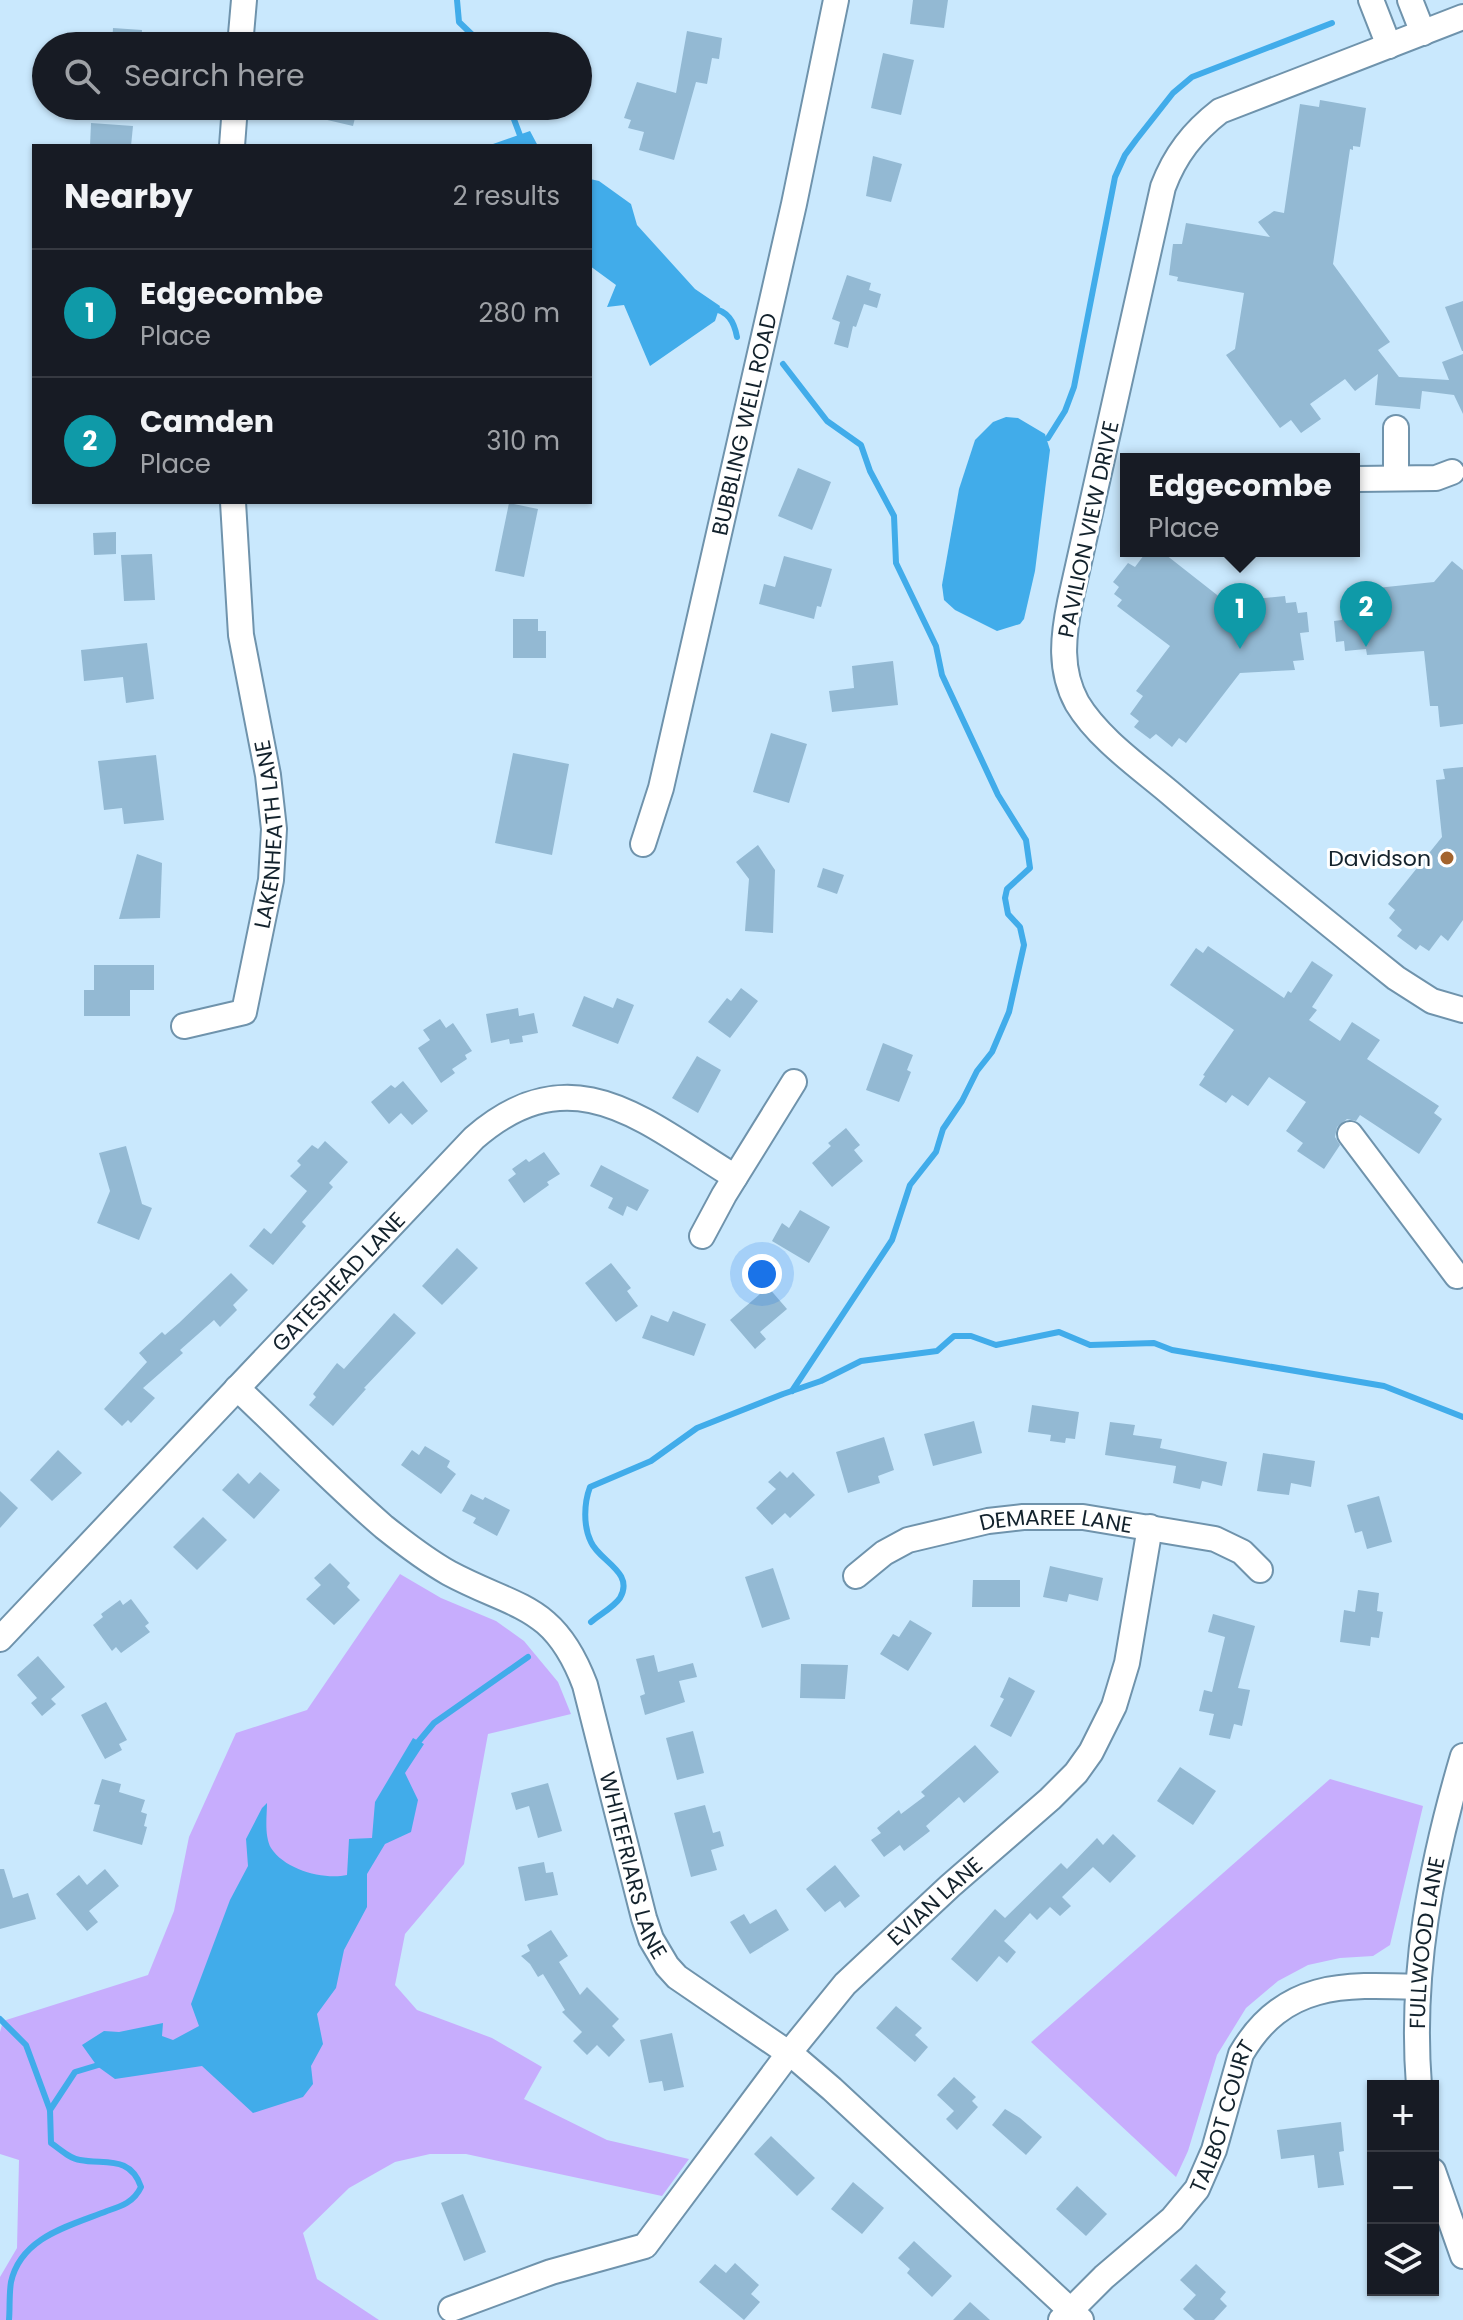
<!DOCTYPE html>
<meta charset="utf-8">
<style>
:root{--surface:#171b24;--page:#20242c;--text:#f1f3f6;--muted:#9ea1a6;--line:#363941;--accent:#0f766e}
body{margin:0;font-family:Poppins,sans-serif;background:var(--page);color:var(--text)}
.controls{position:absolute;right:24px;bottom:24px;display:grid;overflow:hidden;border-radius:0px;box-shadow:0 2px 6px #0004}
.controls button{width:72px;height:72px;display:grid;place-items:center;padding:0;border:0;border-bottom:2px solid var(--line);background:var(--surface);color:var(--text);font:40px sans-serif}
.you{position:absolute;left:762px;top:1274px;width:28px;height:28px;margin:-20px;border:6px solid #fff;border-radius:50%;background:#1a73e8;box-shadow:0 0 0 12px #1a73e833}
.badge{display:grid;place-items:center;width:52px;height:52px;border-radius:50%;background:var(--accent);color:#fff;font-size:26px;font-weight:700}
.pin{position:absolute;translate:-50% -66px;filter:drop-shadow(0 2px 4px #0008)}
.pin::after{content:'';position:absolute;top:42px;width:28px;height:24px;background:inherit;clip-path:polygon(0 0,100% 0,50% 100%)}
.popup{position:absolute;left:1120px;top:453px;width:240px;height:104px;box-sizing:border-box;display:grid;place-content:center;border-radius:0px;background:var(--surface);filter:drop-shadow(0 2px 6px #0005);font-size:26px;white-space:nowrap;color:var(--muted)}
.popup b{font-size:30px;color:var(--text)}
.popup::after{content:'';position:absolute;left:50%;top:100%;margin-left:-16px;border:16px solid transparent;border-top-color:var(--surface)}
.list{margin:0;padding:0;list-style:none}
h2{display:flex;justify-content:space-between;align-items:center;height:104px;margin:0;padding:0 32px;font-size:34px}
h2 small{font-size:26px;font-weight:400;color:var(--muted)}
.list li{display:grid;grid-template-columns:52px 1fr auto;gap:24px;align-items:center;box-sizing:border-box;height:128px;padding:0 32px;border-top:2px solid var(--line)}
.list b{display:block;font-size:30px;white-space:nowrap}
.list p{margin:0;font-size:26px;white-space:nowrap;color:var(--muted)}
.list em{font-size:26px;font-style:normal;color:var(--muted)}
.icon{flex:none;width:44px;height:44px;fill:none;stroke:currentColor;stroke-width:2;stroke-linecap:round;stroke-linejoin:round}
.map{position:relative;flex:none;width:1463px;height:2320px;overflow:hidden}
.search{position:absolute;background:var(--surface);box-shadow:0 2px 6px #0004;left:32px;top:32px;width:560px;height:88px;display:flex;align-items:center;gap:20px;box-sizing:border-box;padding:0 28px;border-radius:44px;color:var(--muted);font-size:30px}
.panel{position:absolute;background:var(--surface);box-shadow:0 2px 6px #0004;left:32px;top:144px;width:560px;height:360px;border-radius:0px}
.map>svg:first-child{display:block}
.green{fill:#c7adfd}
.water{fill:#41acea}
.lines{fill:none;stroke-linecap:round;stroke-linejoin:round}
.stream{stroke:#41acea;stroke-width:6}
.building{fill:#93b9d3}
.minor-casing{stroke:#6f93ac;stroke-width:28}
.minor{stroke:#fff;stroke-width:24}
.poi-dot{fill:#a3632c;stroke:#fff;stroke-width:3}
.labels{text-anchor:middle;stroke-width:6;stroke-linejoin:round;paint-order:stroke}
.street-label{font-size:22px;fill:#13222c;stroke:#fff}
.poi-label{font-size:22px;fill:#13222c;stroke:#fff;text-anchor:end}
</style>
<div class="map">
<svg width="1463" height="2320" viewBox="0 0 1463 2320">
<rect width="100%" height="100%" fill="#c9e8fd"/>
<g class="green">
<polygon points="400,1574 441,1598 496,1621 524,1641 558,1682 571,1714 488,1734 464,1864 405,1934 395,1985 417,2010 492,2038 542,2067 524,2099 607,2140 689,2159 662,2196 466,2154 430,2154 395,2162 349,2188 303,2233 317,2279 379,2320 0,2320 0,2277 17,2248 19,2160 0,2154 0,2032 3,2021 148,1975 174,1911 189,1837 236,1733 307,1710"/>
<polygon points="1330,1779 1423,1806 1390,1945 1373,1956 1340,1958 1308,1965 1278,1981 1246,2008 1217,2055 1188,2151 1176,2177 1031,2042"/>
</g>
<g class="water">
<polygon points="530,131 538,146 493,146 493,144"/>
<polygon points="590,179 599,181 631,204 637,225 695,289 720,306 715,321 650,366 624,305 607,307 616,285 590,266"/>
<polygon points="1006,417 1018,418 1045,434 1050,450 1035,571 1024,619 1020,624 997,631 955,610 944,600 942,585 959,489 975,440 993,422"/>
<path d="M413,1738L424,1744L405,1773L418,1800L411,1832L385,1844L367,1874V1907L344,1950L336,1988L317,2014L323,2044L311,2066L313,2084L303,2097L253,2113L202,2066L115,2079L97,2066L82,2045L104,2031L119,2032L163,2023L162,2036L173,2040L199,2026L191,2004L230,1900L248,1866L246,1839L262,1808L267,1803C267,1816 264,1835 271,1848C285,1870 324,1880 347,1875L349,1839L372,1838L375,1802Z"/>
</g>
<g class="lines">
<g class="stream">
<polyline points="457,0 459,22 484,46"/>
<polyline points="509,106 524,146"/>
<path d="M711,308C728,311 734,321 737,337"/>
<polyline points="783,364 827,421 861,445 870,471 894,516 896,563 936,646 942,675 998,795 1026,840 1030,868 1007,889 1005,898 1008,914 1020,927 1024,945 1009,1012 992,1052 977,1071 962,1101 943,1129 936,1152 910,1185 892,1240 792,1391"/>
<polyline points="1048,438 1065,411 1074,387 1115,177 1125,155 1136,140 1173,93 1192,77 1332,23"/>
<path d="M591,1622C599,1615 614,1607 620,1598C635,1572 599,1561 591,1542C583,1526 584,1503 590,1487L651,1461L697,1428L783,1394L821,1381L861,1361L937,1351L954,1336H971L996,1345L1059,1332L1090,1345L1154,1343L1172,1350L1384,1386L1463,1417"/>
<polyline points="414,1747 434,1723 528,1657"/>
<path d="M0,2019L26,2045L50,2110L51,2143C60,2149 70,2159 80,2160C105,2165 130,2155 141,2187C134,2202 122,2206 107,2211C69,2226 21,2237 11,2282C9,2294 10,2308 9,2320"/>
<polyline points="50,2110 75,2072 105,2063"/>
</g>
</g>
<g class="building">
<polygon points="913,0 948,0 944,28 910,24"/>
<polygon points="113,28 142,30 141,46 112,46"/>
<polygon points="687,31 722,38 719,59 712,58 707,84 696,82 674,160 639,150 644,132 628,128 631,120 624,118 637,82 676,93"/>
<polygon points="883,53 914,60 901,115 871,108"/>
<polygon points="1320,100 1366,108 1360,147 1353,146 1353,150 1350,149 1333,264 1390,342 1378,350 1399,377 1449,380 1442,362 1463,354 1463,414 1454,395 1422,391 1420,409 1375,405 1378,374 1355,391 1345,379 1310,404 1321,419 1301,433 1291,420 1280,428 1226,355 1235,349 1244,293 1177,281 1178,277 1169,275 1173,244 1182,244 1186,223 1270,237 1258,222 1274,211 1284,213 1300,104 1319,107"/>
<polygon points="294,106 341,106 357,110 353,126 293,112"/>
<polygon points="91,123 133,126 131,146 90,146"/>
<polygon points="873,156 902,164 891,202 866,196"/>
<polygon points="847,275 871,283 869,290 881,294 877,308 864,304 856,327 853,326 848,348 834,344 840,322 832,319"/>
<polygon points="1463,301 1463,351 1462,351 1445,307"/>
<polygon points="798,468 831,482 812,530 778,516"/>
<polygon points="509,503 538,509 524,577 495,571"/>
<polygon points="116,532 116,554 94,555 93,533"/>
<polygon points="1147,551 1161,551 1226,602 1285,596 1286,603 1296,602 1298,613 1307,612 1309,632 1300,633 1304,660 1293,661 1295,670 1240,673 1186,743 1179,738 1172,747 1156,734 1150,739 1134,727 1139,721 1130,714 1143,696 1136,691 1170,646 1117,606 1122,600 1114,594 1119,587 1113,582 1128,563 1135,567"/>
<polygon points="152,554 155,600 124,601 121,555"/>
<polygon points="784,556 832,569 821,607 817,606 814,619 759,604 764,584 775,587"/>
<polygon points="1452,561 1463,570 1463,724 1440,727 1438,706 1430,706 1424,651 1367,655 1366,649 1345,651 1344,641 1336,642 1334,621 1342,620 1340,600 1348,599 1348,591 1434,582"/>
<polygon points="513,619 538,619 538,631 546,631 546,658 513,658"/>
<polygon points="147,643 154,699 126,703 123,677 84,681 81,650"/>
<polygon points="893,661 898,705 832,712 829,691 854,688 852,666"/>
<polygon points="771,733 807,744 789,803 753,792"/>
<polygon points="513,753 569,764 552,855 495,843"/>
<polygon points="156,755 164,820 124,824 122,808 104,810 98,761"/>
<polygon points="1463,767 1463,920 1448,941 1441,935 1429,951 1420,945 1416,950 1397,936 1402,930 1389,918 1395,910 1388,904 1442,837 1436,780 1445,779 1443,769"/>
<polygon points="758,845 775,870 773,933 745,931 749,879 736,862"/>
<polygon points="137,854 162,863 160,918 119,919"/>
<polygon points="823,868 844,875 837,894 817,887"/>
<polygon points="1208,946 1284,998 1288,991 1291,993 1312,961 1333,975 1312,1007 1317,1010 1309,1020 1340,1041 1352,1022 1380,1040 1367,1059 1439,1106 1434,1113 1442,1119 1419,1154 1360,1115 1356,1121 1347,1119 1337,1127 1335,1137 1340,1145 1324,1169 1297,1151 1303,1143 1286,1131 1306,1102 1269,1077 1248,1106 1232,1095 1226,1103 1199,1085 1205,1076 1203,1075 1234,1030 1170,985 1196,948 1203,953"/>
<polygon points="94,965 154,965 154,990 130,990 130,1016 84,1016 84,990 94,990"/>
<polygon points="741,988 758,1001 730,1038 708,1022 727,998 731,1001"/>
<polygon points="584,996 613,1008 617,998 634,1005 618,1044 572,1026"/>
<polygon points="518,1008 519,1016 534,1013 538,1033 522,1036 523,1042 510,1044 509,1039 491,1043 486,1014"/>
<polygon points="440,1019 446,1028 453,1023 472,1051 465,1055 467,1059 452,1069 455,1073 441,1083 418,1048 430,1040 423,1030"/>
<polygon points="883,1043 913,1055 907,1070 911,1072 899,1102 866,1090"/>
<polygon points="697,1056 721,1070 698,1113 672,1098"/>
<polygon points="403,1081 428,1111 412,1125 401,1113 389,1124 371,1102 391,1085 395,1088"/>
<polygon points="846,1128 860,1145 854,1150 863,1161 832,1187 812,1163 831,1146 828,1143"/>
<polygon points="325,1141 348,1162 329,1183 333,1187 302,1222 306,1226 273,1265 249,1246 264,1228 271,1234 307,1191 290,1176 301,1165 297,1161 312,1145 318,1149"/>
<polygon points="126,1146 142,1204 152,1208 139,1240 97,1223 110,1191 99,1153"/>
<polygon points="544,1152 560,1174 547,1182 549,1185 524,1203 508,1180 516,1174 512,1169 526,1159 529,1162"/>
<polygon points="601,1165 649,1190 637,1211 627,1206 623,1216 608,1208 613,1198 590,1186"/>
<polygon points="800,1210 830,1227 809,1263 772,1241 782,1223 789,1228"/>
<polygon points="457,1248 478,1268 442,1305 422,1286"/>
<polygon points="611,1263 631,1288 627,1291 638,1306 616,1322 585,1283"/>
<polygon points="231,1273 248,1290 233,1305 237,1310 220,1327 214,1320 180,1350 183,1353 143,1388 155,1398 131,1423 128,1420 122,1426 104,1409 147,1362 139,1353 162,1332 165,1335 179,1323"/>
<polygon points="768,1287 787,1309 760,1332 766,1339 755,1349 730,1320"/>
<polygon points="673,1311 706,1324 694,1356 642,1338 651,1315 668,1322"/>
<polygon points="394,1313 416,1333 364,1388 366,1389 333,1426 309,1405 316,1397 313,1394 337,1363 344,1369"/>
<polygon points="1032,1405 1079,1412 1075,1439 1066,1438 1065,1443 1050,1441 1051,1435 1028,1432"/>
<polygon points="974,1421 982,1453 933,1466 924,1434"/>
<polygon points="1110,1422 1135,1425 1133,1435 1162,1439 1160,1448 1227,1462 1222,1486 1202,1481 1200,1489 1173,1483 1176,1466 1105,1455"/>
<polygon points="884,1437 894,1470 878,1476 880,1483 848,1493 836,1452"/>
<polygon points="425,1446 450,1461 447,1467 456,1474 441,1494 401,1465 412,1450 419,1455"/>
<polygon points="58,1450 82,1473 52,1501 30,1480"/>
<polygon points="1263,1453 1315,1461 1311,1487 1291,1483 1289,1495 1257,1491"/>
<polygon points="780,1471 787,1478 793,1472 815,1495 790,1518 785,1513 772,1525 756,1508 776,1489 768,1482"/>
<polygon points="260,1472 280,1490 254,1519 222,1490 238,1473 249,1484"/>
<polygon points="0,1491 18,1508 0,1528"/>
<polygon points="471,1494 483,1500 485,1497 510,1510 497,1536 473,1523 476,1518 462,1511"/>
<polygon points="1379,1496 1392,1542 1367,1549 1362,1531 1355,1533 1347,1505"/>
<polygon points="203,1517 227,1540 197,1570 173,1547"/>
<polygon points="330,1563 350,1583 347,1587 360,1600 334,1625 306,1599 321,1585 314,1578"/>
<polygon points="1050,1566 1103,1578 1098,1601 1069,1594 1067,1602 1043,1597"/>
<polygon points="773,1568 790,1619 762,1628 745,1577"/>
<polygon points="973,1580 1020,1580 1020,1607 972,1607"/>
<polygon points="1358,1590 1379,1593 1377,1611 1383,1612 1379,1638 1371,1637 1370,1646 1340,1642 1344,1610 1355,1612"/>
<polygon points="131,1599 149,1623 145,1626 150,1632 121,1653 116,1647 112,1651 93,1625 103,1617 101,1614 120,1600 123,1605"/>
<polygon points="1213,1614 1255,1626 1238,1688 1250,1690 1242,1726 1234,1724 1230,1739 1209,1735 1214,1714 1199,1711 1204,1690 1212,1692 1225,1637 1208,1632"/>
<polygon points="910,1620 932,1633 908,1671 880,1654 893,1634 899,1637"/>
<polygon points="654,1655 658,1672 693,1663 697,1677 679,1681 685,1702 645,1715 640,1696 645,1694 636,1659"/>
<polygon points="38,1656 65,1687 51,1699 56,1704 42,1716 31,1703 37,1698 17,1675"/>
<polygon points="801,1664 848,1665 845,1699 800,1698"/>
<polygon points="1009,1677 1035,1691 1011,1737 990,1726 1004,1699 1000,1697"/>
<polygon points="106,1702 127,1740 119,1744 122,1750 105,1759 81,1715"/>
<polygon points="693,1731 704,1773 677,1780 666,1738"/>
<polygon points="975,1745 999,1772 964,1803 959,1797 926,1826 930,1831 904,1851 900,1845 884,1857 871,1840 881,1833 877,1828 899,1810 901,1814 925,1796 921,1792"/>
<polygon points="1180,1767 1216,1791 1193,1825 1157,1801"/>
<polygon points="102,1779 121,1784 119,1792 145,1800 141,1812 147,1814 144,1826 147,1827 142,1845 93,1831 100,1805 94,1804"/>
<polygon points="548,1783 562,1831 538,1838 529,1806 516,1810 511,1793"/>
<polygon points="705,1805 713,1833 720,1831 724,1846 711,1850 717,1870 691,1877 674,1813"/>
<polygon points="1113,1834 1136,1856 1110,1883 1093,1867 1062,1897 1071,1906 1060,1916 1050,1907 1037,1920 1030,1913 1004,1941 1016,1952 1007,1963 999,1956 977,1982 951,1959 995,1909 1005,1918 1061,1863 1067,1869 1097,1838 1103,1845"/>
<polygon points="544,1862 546,1873 553,1872 558,1895 525,1901 518,1867"/>
<polygon points="835,1865 860,1896 845,1908 840,1901 825,1912 806,1889"/>
<polygon points="0,1869 4,1869 13,1898 28,1893 36,1919 0,1929"/>
<polygon points="105,1869 119,1886 89,1911 98,1922 87,1931 56,1894 79,1875 87,1885"/>
<polygon points="776,1909 789,1930 750,1954 730,1922 744,1914 750,1924"/>
<polygon points="551,1930 568,1956 559,1962 580,1995 587,1987 619,2019 612,2026 625,2040 609,2057 597,2045 587,2055 573,2041 582,2032 562,2012 565,2010 543,1974 538,1977 530,1964 521,1956 530,1951 527,1945"/>
<polygon points="896,2006 922,2028 915,2035 928,2047 915,2062 876,2028"/>
<polygon points="672,2033 684,2087 664,2091 662,2081 649,2083 640,2040"/>
<polygon points="954,2077 976,2097 972,2101 978,2107 957,2130 946,2119 954,2111 937,2095"/>
<polygon points="1005,2109 1020,2118 1042,2137 1026,2155 992,2125"/>
<polygon points="1341,2122 1344,2151 1339,2152 1344,2185 1318,2188 1314,2155 1281,2159 1277,2130"/>
<polygon points="771,2136 815,2178 797,2196 754,2154"/>
<polygon points="853,2182 884,2208 862,2234 831,2209"/>
<polygon points="1077,2186 1107,2214 1086,2236 1056,2209"/>
<polygon points="463,2194 486,2252 464,2261 441,2203"/>
<polygon points="914,2241 952,2276 932,2297 907,2273 910,2269 898,2258"/>
<polygon points="735,2263 759,2285 751,2294 760,2302 744,2320 699,2282 715,2264 726,2273"/>
<polygon points="1196,2264 1226,2292 1220,2299 1227,2306 1214,2320 1195,2320 1183,2309 1196,2295 1180,2280"/>
<polygon points="970,2302 990,2320 953,2320"/>
</g>
<g class="lines">
<defs>
<g id="minor">
<polyline points="1371,0 1389,46"/>
<polyline points="1410,0 1423,33"/>
<path d="M1463,17L1220,111C1193,132 1175,155 1163,187L1070,602C1063,636 1059,670 1077,703C1098,738 1138,766 1169,792C1243,855 1320,917 1396,978L1432,1001L1463,1010"/>
<polyline points="240,46 244,0"/>
<polyline points="232,146 235,106"/>
<polyline points="1396,428 1396,478"/>
<polyline points="1358,479 1436,478 1452,472"/>
<path id="s1" d="M643,844L661,788L794,204L836,0"/>
<path id="s2" d="M184,1026L244,1012L271,880L274,829L268,775L241,635L233,502"/>
<polyline points="1350,1134 1457,1276"/>
<polyline points="702,1236 724,1195 794,1082"/>
<path id="s3" d="M237,1388C286,1434 333,1483 384,1527C404,1543 426,1560 449,1573C516,1609 554,1603 585,1685L644,1918L651,1939L667,1966L677,1977L797,2059L832,2089L1081,2320"/>
<path id="s4" d="M856,1576L884,1553L908,1540L988,1521L1023,1517H1083L1215,1539L1242,1552L1260,1570"/>
<path id="s5" d="M0,1639L474,1138C573,1052 645,1122 735,1177"/>
<path id="s6" d="M1419,2086C1410,1973 1431,1864 1463,1756"/>
<polyline points="1433,2171 1463,2256"/>
<path id="s7" d="M451,2309L551,2272L645,2246L789,2053L845,1984L950,1886L1050,1799L1076,1773L1091,1752L1114,1706L1127,1663L1150,1527"/>
<path id="s8" d="M1061,2320L1104,2277L1172,2219L1197,2189L1214,2150L1241,2054C1283,1982 1343,1984 1417,1987"/>
</g>
</defs>
<use href="#minor" class="minor-casing"/>
<use href="#minor" class="minor"/>
</g>
<circle class="poi-dot" cx="1447" cy="858" r="8"/>
<g class="labels">
<g class="street-label">
<text dy="8" stroke="none"><textPath href="#s1" startOffset="432">BUBBLING WELL ROAD</textPath></text>
<text transform="translate(1088 529) rotate(-78)" y="8">PAVILION VIEW DRIVE</text>
<text dy="8" stroke="none"><textPath href="#s2" startOffset="242">LAKENHEATH LANE</textPath></text>
<text dy="8" stroke="none"><textPath href="#s5" startOffset="492">GATESHEAD LANE</textPath></text>
<text dy="8" stroke="none"><textPath href="#s4" startOffset="214">DEMAREE LANE</textPath></text>
<text dy="8" stroke="none"><textPath href="#s3" startOffset="652">WHITEFRIARS LANE</textPath></text>
<text dy="8" stroke="none"><textPath href="#s7" startOffset="656">EVIAN LANE</textPath></text>
<text dy="8" stroke="none"><textPath href="#s6" startOffset="144">FULLWOOD LANE</textPath></text>
<text dy="8" stroke="none"><textPath href="#s8" startOffset="266">TALBOT COURT</textPath></text>
</g>
<g class="poi-label">
<text x="1431" y="866">Davidson</text>
</g>
</g>
</svg>
<div class="controls">
<button>+</button>
<button>−</button>
<button><svg class="icon" aria-label="layers" viewBox="0 0 24 24"><path d="M12 4l9 5-9 5-9-5zM3 14l9 5 9-5"/></svg></button>
</div>
<div class="you"></div>
<div class="pin badge" style="left:1240px;top:649px;background:#0f9aa8">1</div>
<div class="popup"><b>Edgecombe</b>Place</div>
<div class="pin badge" style="left:1366px;top:647px;background:#0f9aa8">2</div>
<div class="search"><svg class="icon" aria-label="search" viewBox="0 0 24 24"><circle cx="10" cy="10" r="6"/><path d="M15 15l6 6"/></svg>Search here</div>
<section class="panel">
<h2>Nearby<small>2 results</small></h2>
<ul class="list">
<li><span class="badge" style="background:#0f9aa8">1</span><div><b>Edgecombe</b><p>Place</p></div><em>280 m</em></li>
<li><span class="badge" style="background:#0f9aa8">2</span><div><b>Camden</b><p>Place</p></div><em>310 m</em></li>
</ul>
</section>
</div>
